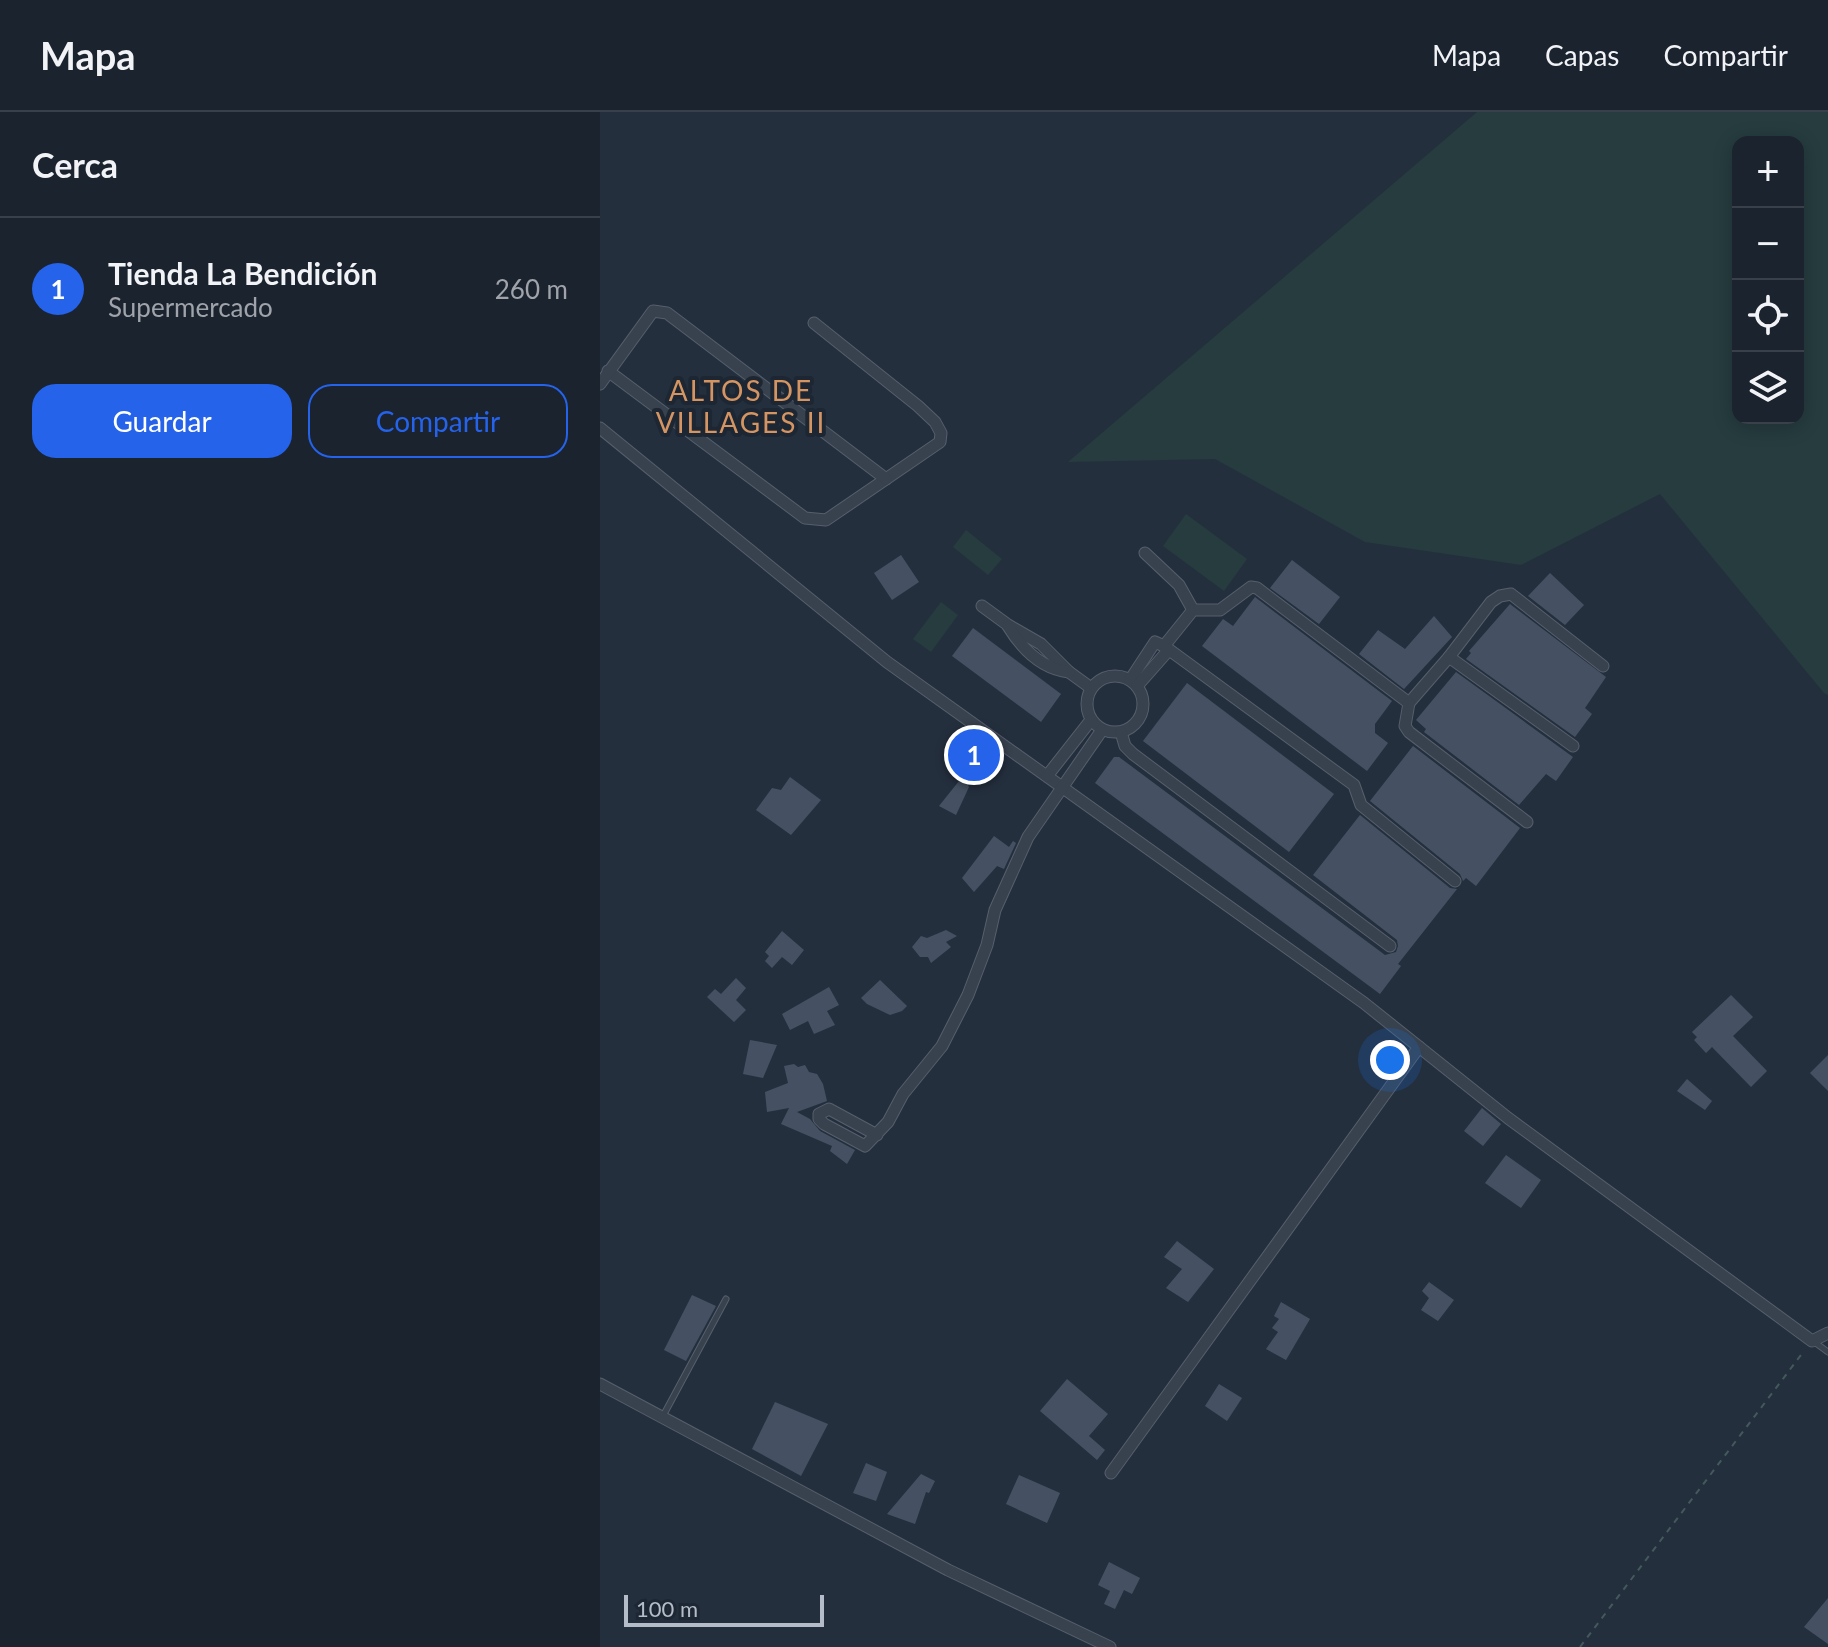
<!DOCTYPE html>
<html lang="es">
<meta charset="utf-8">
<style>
:root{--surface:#1b232e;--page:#282f3a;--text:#f1f3f6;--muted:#a0a4aa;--line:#39404a;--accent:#2563eb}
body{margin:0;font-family:Lato,sans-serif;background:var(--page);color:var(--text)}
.controls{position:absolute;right:24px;top:24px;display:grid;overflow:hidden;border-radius:16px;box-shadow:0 4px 20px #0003}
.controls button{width:72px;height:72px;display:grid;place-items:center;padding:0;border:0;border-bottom:2px solid var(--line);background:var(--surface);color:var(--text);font:40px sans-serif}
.scale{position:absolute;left:24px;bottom:20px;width:200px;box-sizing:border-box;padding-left:8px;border:4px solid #b4bcc9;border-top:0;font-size:22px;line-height:28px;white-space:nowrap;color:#b4bcc9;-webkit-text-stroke:6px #1d2633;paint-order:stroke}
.you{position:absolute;left:790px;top:948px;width:28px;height:28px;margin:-20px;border:6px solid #fff;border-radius:50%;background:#1a73e8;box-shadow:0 0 0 12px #1a73e833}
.badge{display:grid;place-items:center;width:52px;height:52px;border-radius:50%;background:var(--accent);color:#fff;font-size:26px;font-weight:700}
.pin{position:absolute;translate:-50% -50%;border:4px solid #fff;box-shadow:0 2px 8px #0006}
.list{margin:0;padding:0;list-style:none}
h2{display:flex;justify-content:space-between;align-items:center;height:104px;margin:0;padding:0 32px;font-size:34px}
h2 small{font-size:26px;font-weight:400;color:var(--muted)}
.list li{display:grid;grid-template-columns:52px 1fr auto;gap:24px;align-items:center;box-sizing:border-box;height:144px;padding:0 32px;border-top:2px solid var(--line)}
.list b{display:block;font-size:30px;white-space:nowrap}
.list p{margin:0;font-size:26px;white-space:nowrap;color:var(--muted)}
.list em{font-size:26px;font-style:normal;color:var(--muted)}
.actions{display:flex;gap:16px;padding:24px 32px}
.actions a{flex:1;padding:18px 0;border:2px solid var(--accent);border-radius:24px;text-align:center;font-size:28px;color:var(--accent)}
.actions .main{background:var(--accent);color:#fff}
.icon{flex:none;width:44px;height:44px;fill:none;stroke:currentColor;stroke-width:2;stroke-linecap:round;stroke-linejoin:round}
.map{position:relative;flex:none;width:1228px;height:1535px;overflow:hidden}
header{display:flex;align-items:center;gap:48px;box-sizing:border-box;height:112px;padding:0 40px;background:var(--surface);border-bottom:2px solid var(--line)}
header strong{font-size:38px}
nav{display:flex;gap:44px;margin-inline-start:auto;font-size:28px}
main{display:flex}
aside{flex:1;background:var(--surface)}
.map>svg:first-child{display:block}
.green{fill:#263c3f;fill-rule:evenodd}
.building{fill:#455162}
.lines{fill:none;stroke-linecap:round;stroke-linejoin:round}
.lane-casing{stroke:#565f6c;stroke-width:7}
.street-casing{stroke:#565f6c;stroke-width:13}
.path{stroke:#44595c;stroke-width:2;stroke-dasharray:6 6;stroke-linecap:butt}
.lane{stroke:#38414e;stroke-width:5}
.street{stroke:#38414e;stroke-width:11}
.labels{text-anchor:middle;stroke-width:8;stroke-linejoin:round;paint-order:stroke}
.neighbourhood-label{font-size:28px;letter-spacing:2px;fill:#d59563;stroke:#1d2633}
</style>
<header>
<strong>Mapa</strong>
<nav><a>Mapa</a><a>Capas</a><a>Compartir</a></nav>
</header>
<main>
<aside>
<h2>Cerca<small></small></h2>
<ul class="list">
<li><span class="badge">1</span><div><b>Tienda La Bendición</b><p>Supermercado</p></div><em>260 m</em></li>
</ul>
<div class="actions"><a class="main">Guardar</a><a>Compartir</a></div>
</aside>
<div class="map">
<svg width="1228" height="1535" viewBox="0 0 1228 1535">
<rect width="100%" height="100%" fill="#242f3e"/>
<g class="green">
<path d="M877,0H1228V583L1224,581L1060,382L921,453L765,430L615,347L468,350ZM1138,30H1198V306H1138Z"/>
<polygon points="586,402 647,447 624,479 563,434"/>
<polygon points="366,418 402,447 388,463 353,435"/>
<polygon points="341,490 358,503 331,540 313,527"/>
</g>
<g class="building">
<polygon points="301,443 319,470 292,488 274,461"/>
<polygon points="692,448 740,485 719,512 670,476"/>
<polygon points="950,461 984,493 965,513 928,484"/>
<polygon points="655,485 792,589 775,612 775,621 788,631 767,659 602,534 623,507 633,514"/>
<polygon points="910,492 1006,565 985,596 992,602 975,625 866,547 871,541 869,539"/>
<polygon points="834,504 852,525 804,577 759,542 778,518 805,537"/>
<polygon points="373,516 461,582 441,610 352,544"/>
<polygon points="856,560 973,645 956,669 946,662 919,693 824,620 826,617 816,608"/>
<polygon points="587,571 734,682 689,740 543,629"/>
<polygon points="813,634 920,716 876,774 866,766 863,769 860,762 770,689"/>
<polygon points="514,645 519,645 785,843 796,840 798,834 797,828 713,763 760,703 850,776 857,777 798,852 801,854 780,882 495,671"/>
<polygon points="363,664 369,675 356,703 339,694"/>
<polygon points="190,665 221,688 191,723 156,698 172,676 181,678"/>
<polygon points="394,724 409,735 413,729 416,731 404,757 397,754 374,780 362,766"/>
<polygon points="346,818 357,824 346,830 351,835 331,851 328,845 320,845 312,835 321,824 327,826"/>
<polygon points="182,819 204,838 192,853 182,845 172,856 165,849 169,844 165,840"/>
<polygon points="136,866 146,876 136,888 146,898 134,910 107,885 115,877 121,882"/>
<polygon points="280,868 307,894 302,899 290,903 267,892 261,886"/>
<polygon points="229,875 239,893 227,899 235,913 214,922 208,909 190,918 182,902"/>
<polygon points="1131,883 1153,905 1133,924 1167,959 1151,975 1112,935 1106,941 1094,928 1097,925 1092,920"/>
<polygon points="150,928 177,933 163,966 143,962"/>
<polygon points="1228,943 1228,979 1210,961"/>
<polygon points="194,952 198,955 205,953 209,960 217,962 223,972 227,989 197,1000 210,1007 220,1019 255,1038 247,1052 230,1039 232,1034 181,1012 189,996 167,1000 165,980 188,971 184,954"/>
<polygon points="1087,967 1112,989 1105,998 1077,979"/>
<polygon points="882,996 901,1012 883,1034 864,1019"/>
<polygon points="906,1043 941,1068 921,1096 885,1071"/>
<polygon points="577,1129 614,1157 588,1190 566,1176 582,1157 564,1145"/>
<polygon points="829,1170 854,1188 838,1209 821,1198 829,1186 822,1179"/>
<polygon points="92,1183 116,1194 86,1249 64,1238"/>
<polygon points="681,1190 710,1207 686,1248 666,1237 678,1220 672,1216 679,1207 674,1204"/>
<polygon points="467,1267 508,1302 489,1324 505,1338 497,1348 440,1299"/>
<polygon points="619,1272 642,1286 627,1309 605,1294"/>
<polygon points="175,1290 228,1312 201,1364 152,1337"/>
<polygon points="266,1351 287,1360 276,1389 253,1381"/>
<polygon points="321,1362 335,1369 329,1381 326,1380 315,1412 287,1402"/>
<polygon points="419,1363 460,1381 447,1411 406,1392"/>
<polygon points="509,1450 540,1466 532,1482 524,1478 515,1497 504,1492 510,1479 498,1473"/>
<polygon points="1228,1486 1228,1532 1204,1515"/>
</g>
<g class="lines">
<defs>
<g id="lane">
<polyline points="1213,1229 1228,1240"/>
<polyline points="63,1304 126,1187"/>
</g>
<g id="street">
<polyline points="8,259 205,406 226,408 340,330 341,321 335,310 318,294 214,211"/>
<polyline points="0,272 53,199 67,201 286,367"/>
<polyline points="0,316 287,550 764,891 908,1006 1212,1229 1228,1221"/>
<polyline points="545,441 579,473 593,498"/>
<polyline points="382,494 408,513 441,532 469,560 491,576"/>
<path d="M408,514C422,537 442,557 469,560"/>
<polyline points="849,545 973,634"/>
<circle cx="515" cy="592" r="28"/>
<polyline points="530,568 555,530 564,534 754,673 761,693 855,769"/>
<polyline points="537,574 567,540 564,534 593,498 620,498 651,475 657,476 809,591 849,545 891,490 900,484 911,482 1003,554"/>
<polyline points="809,591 805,614 809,620 927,710"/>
<polyline points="521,620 525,634 533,642 790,834"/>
<polyline points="447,664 491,608"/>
<polyline points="277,1023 229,997 219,1002 219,1007 224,1012 265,1034 288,1010 303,982 342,934 368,883 387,833 395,798 428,725 502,618"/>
<polyline points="0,1272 348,1458 510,1535"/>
<polyline points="511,1361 819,935"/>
</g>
</defs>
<use href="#lane" class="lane-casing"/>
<use href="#street" class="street-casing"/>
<polyline class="path" points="980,1535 1204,1239"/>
<use href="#lane" class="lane"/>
<use href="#street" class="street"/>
</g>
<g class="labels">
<g class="neighbourhood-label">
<text x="141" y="289">ALTOS DE<tspan x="141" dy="32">VILLAGES II</tspan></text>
</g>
</g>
</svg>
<div class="controls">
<button>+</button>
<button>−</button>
<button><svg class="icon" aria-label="locate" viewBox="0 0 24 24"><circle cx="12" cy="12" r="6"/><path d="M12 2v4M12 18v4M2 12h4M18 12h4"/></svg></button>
<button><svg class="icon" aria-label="layers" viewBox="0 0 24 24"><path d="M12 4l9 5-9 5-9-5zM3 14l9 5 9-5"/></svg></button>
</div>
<div class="scale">100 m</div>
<div class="you"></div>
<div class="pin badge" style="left:374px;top:643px">1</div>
</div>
</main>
